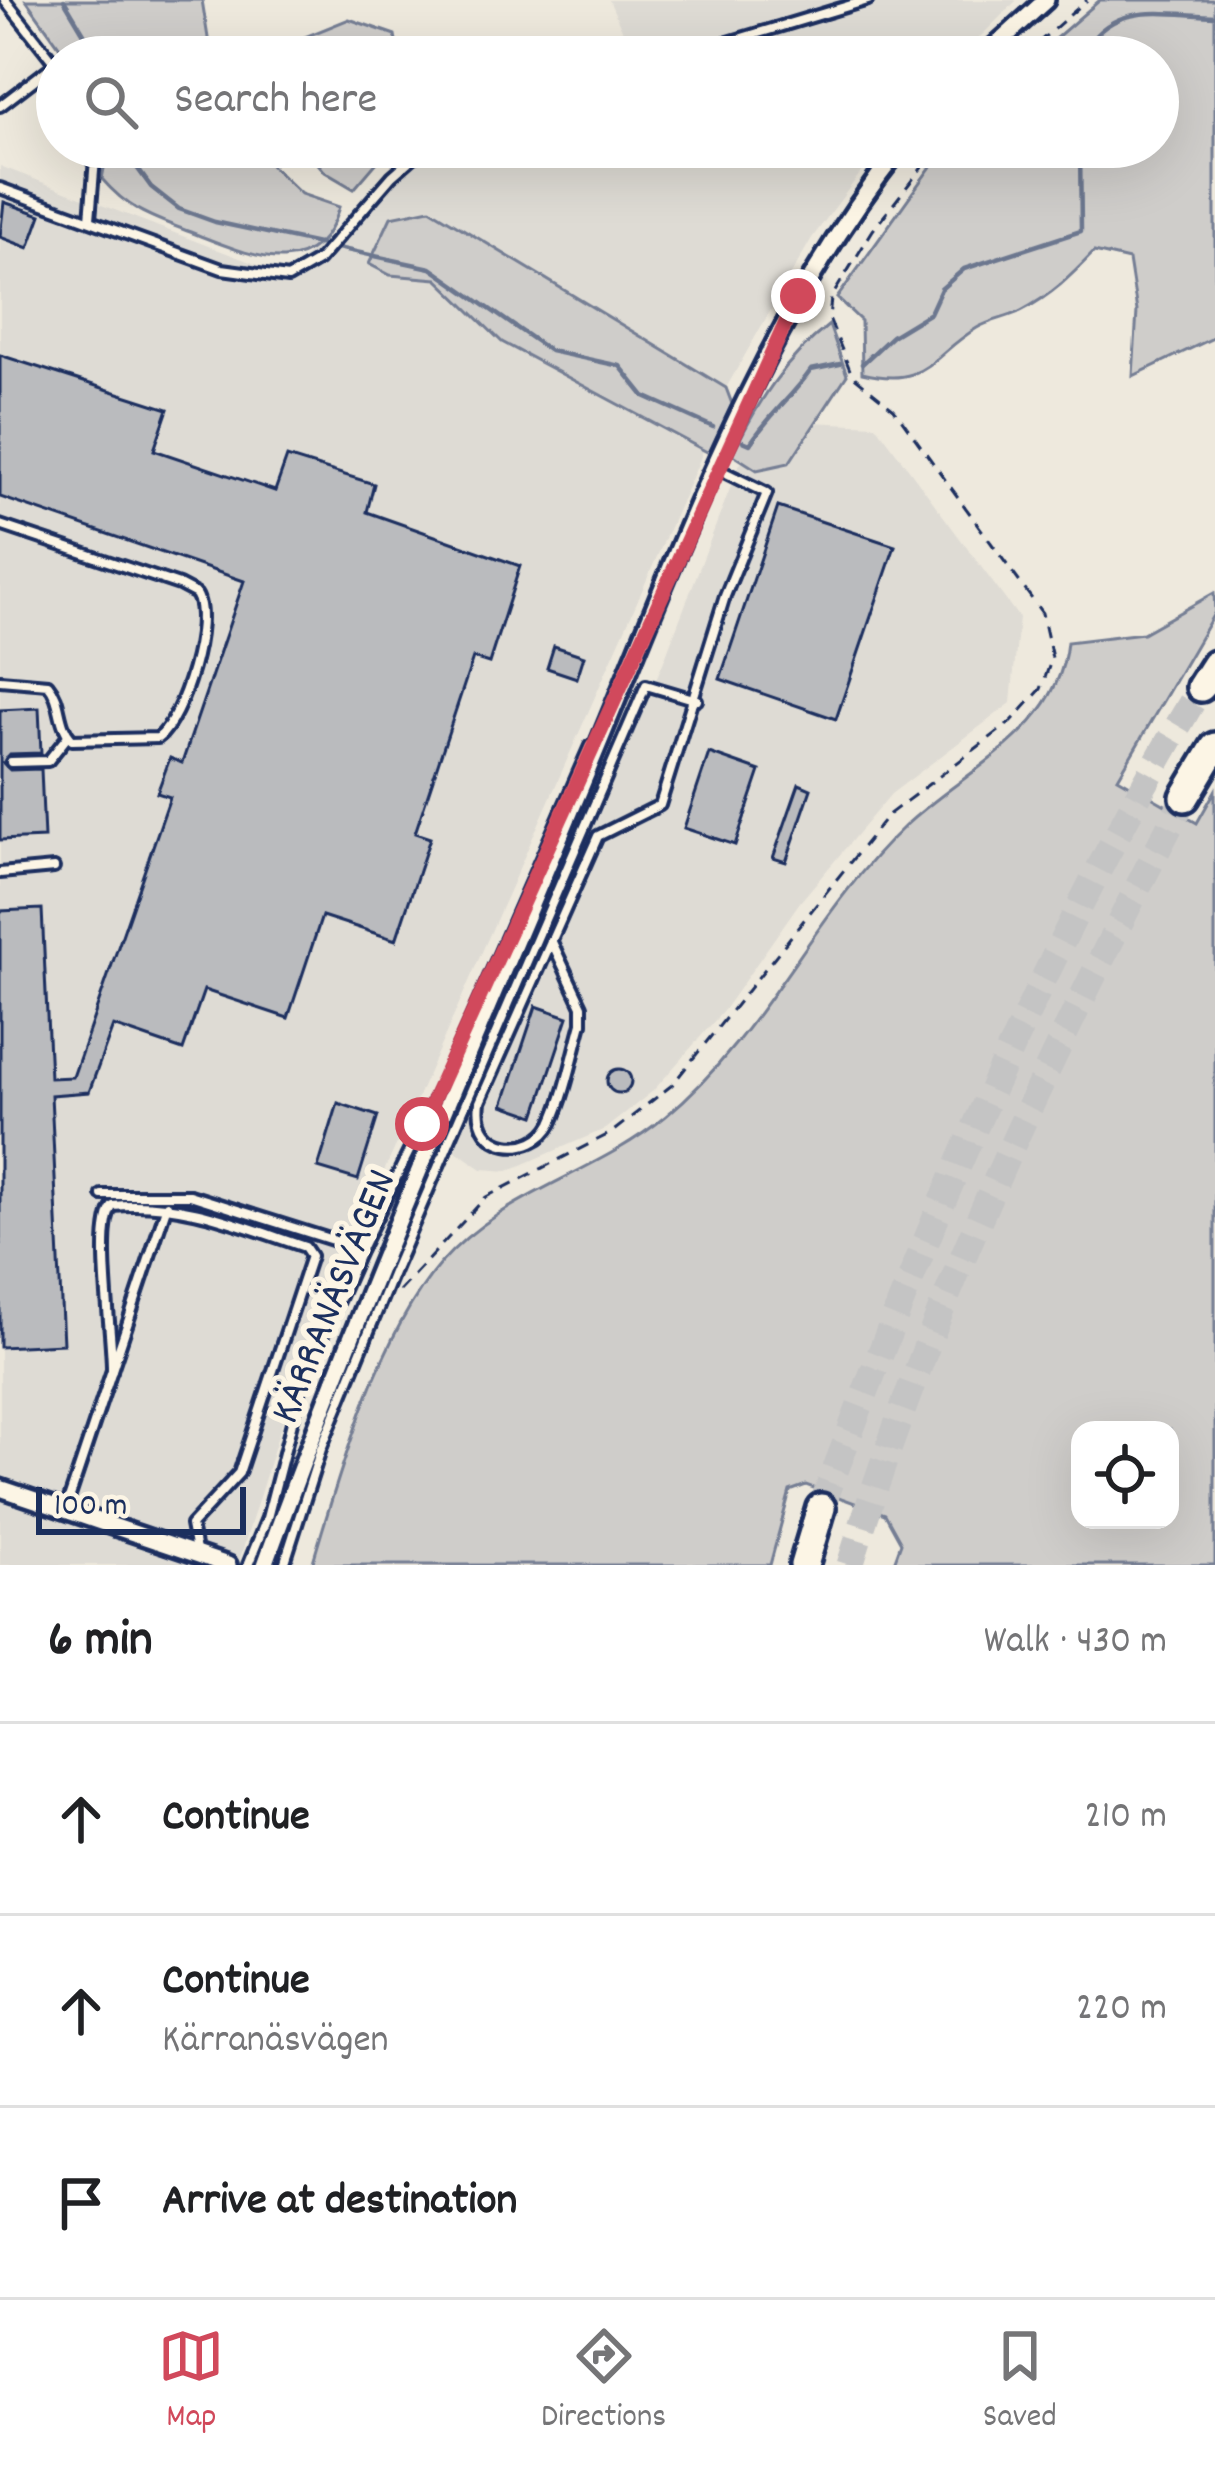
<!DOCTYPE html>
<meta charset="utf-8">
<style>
:root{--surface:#fff;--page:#f2f2f2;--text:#202124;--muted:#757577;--line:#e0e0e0;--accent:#d1495b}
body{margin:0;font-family:Dekko,sans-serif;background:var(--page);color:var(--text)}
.controls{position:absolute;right:36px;bottom:36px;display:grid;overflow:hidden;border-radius:24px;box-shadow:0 12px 48px #0002}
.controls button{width:108px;height:108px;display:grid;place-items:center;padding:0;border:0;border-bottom:3px solid var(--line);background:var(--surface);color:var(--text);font:60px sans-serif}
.scale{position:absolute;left:36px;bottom:30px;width:210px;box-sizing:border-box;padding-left:12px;border:6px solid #1b2f5e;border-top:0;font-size:33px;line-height:42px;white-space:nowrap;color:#1b2f5e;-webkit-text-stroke:9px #fcf5e5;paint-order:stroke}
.stop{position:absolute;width:36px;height:36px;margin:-27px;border:9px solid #d1495b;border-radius:50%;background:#fff}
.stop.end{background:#d1495b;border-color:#fff;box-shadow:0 3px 12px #0008}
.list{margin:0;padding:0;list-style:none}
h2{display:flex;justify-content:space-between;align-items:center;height:156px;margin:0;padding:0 48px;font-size:51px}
h2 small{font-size:39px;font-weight:400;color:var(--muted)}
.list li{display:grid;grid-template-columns:78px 1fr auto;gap:36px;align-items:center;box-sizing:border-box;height:192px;padding:0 48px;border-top:3px solid var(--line)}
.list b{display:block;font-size:45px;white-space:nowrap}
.list p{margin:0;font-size:39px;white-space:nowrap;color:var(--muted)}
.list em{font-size:39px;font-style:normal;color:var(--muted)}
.icon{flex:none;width:66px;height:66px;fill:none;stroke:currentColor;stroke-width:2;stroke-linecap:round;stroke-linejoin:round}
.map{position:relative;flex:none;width:1215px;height:1565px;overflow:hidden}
.search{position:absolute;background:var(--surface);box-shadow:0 12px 48px #0002;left:36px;right:36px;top:36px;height:132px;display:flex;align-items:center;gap:30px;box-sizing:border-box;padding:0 42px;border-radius:66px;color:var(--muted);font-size:45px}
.sheet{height:732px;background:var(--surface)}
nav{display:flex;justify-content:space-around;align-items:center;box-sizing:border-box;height:168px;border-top:3px solid var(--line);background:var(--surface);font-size:33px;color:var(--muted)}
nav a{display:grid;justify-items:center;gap:6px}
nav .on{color:var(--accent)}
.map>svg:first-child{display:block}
.built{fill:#dedbd4}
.green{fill:#cfcdca;stroke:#757e94;stroke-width:3;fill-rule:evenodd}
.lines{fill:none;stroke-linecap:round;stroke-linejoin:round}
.stream{stroke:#6c778f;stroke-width:4.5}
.building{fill:#babbbe;stroke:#1b2f5e;stroke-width:3}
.motorway-tunnel{stroke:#c4c4c4;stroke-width:27;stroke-dasharray:27 14;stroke-linecap:butt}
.service-casing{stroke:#1b2f5e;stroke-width:16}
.minor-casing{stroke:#1b2f5e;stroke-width:24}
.motorway-casing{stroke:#1b2f5e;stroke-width:36}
.path{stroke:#1b2f5e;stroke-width:3;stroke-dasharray:12 9;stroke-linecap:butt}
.service{stroke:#fcf5e5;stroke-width:8}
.minor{stroke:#fcf5e5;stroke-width:15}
.motorway{stroke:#fcf5e5;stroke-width:27}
.route{stroke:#d1495b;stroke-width:15}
.labels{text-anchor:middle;stroke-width:12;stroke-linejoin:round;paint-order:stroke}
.street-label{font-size:42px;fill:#1b2f5e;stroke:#fcf5e5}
</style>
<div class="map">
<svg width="1215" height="1565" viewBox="0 0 1215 1565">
<rect width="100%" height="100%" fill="#eee9dd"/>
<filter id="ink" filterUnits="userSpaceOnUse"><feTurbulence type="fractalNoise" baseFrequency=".00833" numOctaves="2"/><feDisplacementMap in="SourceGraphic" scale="24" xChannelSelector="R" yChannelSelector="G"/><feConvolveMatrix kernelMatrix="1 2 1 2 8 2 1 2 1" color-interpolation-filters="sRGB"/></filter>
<g filter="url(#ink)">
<g class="built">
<polygon points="609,0 1015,0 1016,1 960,57 634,57"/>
<polygon points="434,147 880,147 812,238 726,388 698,464 401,1135 313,1322 238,1565 0,1565 0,166 284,275"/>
<polygon points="787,421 876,425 1019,618 1011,703 891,794 800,902 724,1010 653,1091 605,1129 508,1171 482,1169 453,1149 663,663 739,465"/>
</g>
<g class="green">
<polygon points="26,0 202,0 211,57 67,57"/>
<path d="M1100,0H1215V337L1133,376L1137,311L1129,260L1094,252C1071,276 1052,295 1021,311C1008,318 990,320 977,328C930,356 927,389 862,373L861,321L837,298L945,147H1158V57H1034Z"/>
<polygon points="349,19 395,35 399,57 284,57 285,45"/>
<path d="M108,147H252L301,194L339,207C316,285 252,256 198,235C157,219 131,213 102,179Z"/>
<polygon points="304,147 390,147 354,189 325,172"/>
<polygon points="430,209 726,388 732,404 709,453 502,342 437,279 390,275 369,264 391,217"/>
<path d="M829,325L847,375L789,463L757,470L732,454C759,401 783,361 829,325Z"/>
<path d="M1214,593L1215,612L1118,778L1197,823L1215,791V1565H893L901,1543L885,1514L806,1485L790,1491L770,1565H312C339,1474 378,1336 440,1264C502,1192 594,1176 666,1116C763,1036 813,913 904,827C963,770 1059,733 1067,642L1143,633ZM1080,1430H1170V1520H1080Z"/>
</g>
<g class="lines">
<g class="stream">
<polyline points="64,0 98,57"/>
<path d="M1081,57C1109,0 1160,14 1215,16"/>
<polyline points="122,147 151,187 179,209 215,222 431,268 550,351 620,366 644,396 713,427"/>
<polyline points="862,364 892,336 930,313 941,289 964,269 1081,231 1080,147"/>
<path d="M743,441L750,444C769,415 792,397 811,370L840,364"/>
</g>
</g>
<g class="building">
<polygon points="4,202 41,215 29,248 0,237"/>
<polygon points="0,355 168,409 154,450 275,491 287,457 374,484 367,512 520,566 489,663 473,658 415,833 430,838 396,940 322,916 288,1018 204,990 183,1050 113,1026 89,1092 51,1095 63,1344 0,1347 0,911 42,909 50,1078 73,1077 170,797 157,793 170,758 182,763 244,581 0,497"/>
<polygon points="778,507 895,546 836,719 720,679"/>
<polygon points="554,646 584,656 577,678 547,668"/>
<polygon points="39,708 41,753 10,754 3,763 10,770 41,769 44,838 0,840 0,710"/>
<polygon points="709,753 760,771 735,845 684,828"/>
<polygon points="799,784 811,789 786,862 773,858"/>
<polygon points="536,1006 568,1017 535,1116 503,1105"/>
<circle cx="619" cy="1081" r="12"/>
<polygon points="338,1103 378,1116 358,1180 318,1168"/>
</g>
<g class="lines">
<g class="motorway-tunnel">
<path d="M821,1508C928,1223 1044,948 1201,687"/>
<path d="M850,1565C932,1298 1055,1043 1185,797"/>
</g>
<defs>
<g id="service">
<polyline points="5,0 57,66"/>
<polyline points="679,57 868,0"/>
<polyline points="0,106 55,64"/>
<polyline points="0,188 222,269 288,278 319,260 392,176 425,147"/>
<polyline points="90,219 96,147"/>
<path d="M0,525L179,585L196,594C213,620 183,719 158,738L72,740C56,722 63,702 48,684L0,680"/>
<polyline points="11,762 48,761 68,736"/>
<polyline points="0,873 54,868"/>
<path d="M551,940L582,1006V1023C573,1055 566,1093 552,1123C534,1158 473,1154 480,1102L598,836L660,805L725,596L767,493L716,468"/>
<polyline points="102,1195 190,1195 361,1249 444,1080 590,746"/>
<path d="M112,1371C113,1338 95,1225 113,1206C180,1199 242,1226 305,1247L311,1256L239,1473L191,1525L196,1551"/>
<polyline points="65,1511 167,1205"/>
<polyline points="248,1565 267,1518 303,1380 361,1249"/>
<polyline points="284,1565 321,1449 394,1270 646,685 697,700"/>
</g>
<g id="minor">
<polyline points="983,57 1046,0"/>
<polyline points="0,1488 228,1565"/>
<path d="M265,1565C360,1301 473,1043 582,784C674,566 752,334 901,147"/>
</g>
<g id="motorway">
<polyline points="1201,687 1215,665"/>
<polyline points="1185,797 1215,747"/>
<polyline points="804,1565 821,1508"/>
</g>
</defs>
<use href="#service" class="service-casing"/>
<use href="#minor" class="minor-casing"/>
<use href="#motorway" class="motorway-casing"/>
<g class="path">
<polyline points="1022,57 1087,0"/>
<polyline points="399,1291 486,1197 611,1133 672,1085 888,815 1011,722 1041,689 1052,658 1042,613 894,409 852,375 829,318 831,298 873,230 938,147"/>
</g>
<use href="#service" class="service"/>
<use href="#minor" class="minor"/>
<use href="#motorway" class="motorway"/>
</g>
</g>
<g class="lines" filter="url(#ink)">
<polyline class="route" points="422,1124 798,296"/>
</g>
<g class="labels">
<g class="street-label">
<text transform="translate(330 1295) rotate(-68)" y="15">KÄRRANÄSVÄGEN</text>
</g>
</g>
</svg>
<div class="controls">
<button><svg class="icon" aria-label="locate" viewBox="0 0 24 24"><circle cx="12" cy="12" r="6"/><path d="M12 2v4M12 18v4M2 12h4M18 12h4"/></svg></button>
</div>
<div class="scale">100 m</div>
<div class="stop" style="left:422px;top:1124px"></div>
<div class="stop end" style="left:798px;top:296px"></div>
<div class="search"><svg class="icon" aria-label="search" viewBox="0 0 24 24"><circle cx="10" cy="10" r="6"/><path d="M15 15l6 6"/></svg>Search here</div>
</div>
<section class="sheet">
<h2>6 min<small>Walk · 430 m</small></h2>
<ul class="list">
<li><svg class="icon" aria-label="ahead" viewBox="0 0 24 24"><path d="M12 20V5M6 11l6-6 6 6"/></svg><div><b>Continue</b></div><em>210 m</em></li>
<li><svg class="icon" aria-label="ahead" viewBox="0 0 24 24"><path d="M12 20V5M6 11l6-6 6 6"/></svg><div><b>Continue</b><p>Kärranäsvägen</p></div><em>220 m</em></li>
<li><svg class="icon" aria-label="arrive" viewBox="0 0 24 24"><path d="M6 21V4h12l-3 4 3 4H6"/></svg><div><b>Arrive at destination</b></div></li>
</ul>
</section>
<nav>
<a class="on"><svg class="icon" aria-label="map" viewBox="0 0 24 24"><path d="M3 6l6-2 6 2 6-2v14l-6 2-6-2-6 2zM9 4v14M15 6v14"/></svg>Map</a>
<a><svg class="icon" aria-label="directions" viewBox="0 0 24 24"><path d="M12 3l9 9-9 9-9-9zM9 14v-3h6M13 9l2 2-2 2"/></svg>Directions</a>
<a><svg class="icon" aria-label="saved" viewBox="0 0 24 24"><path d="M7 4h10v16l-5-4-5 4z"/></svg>Saved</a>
</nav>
